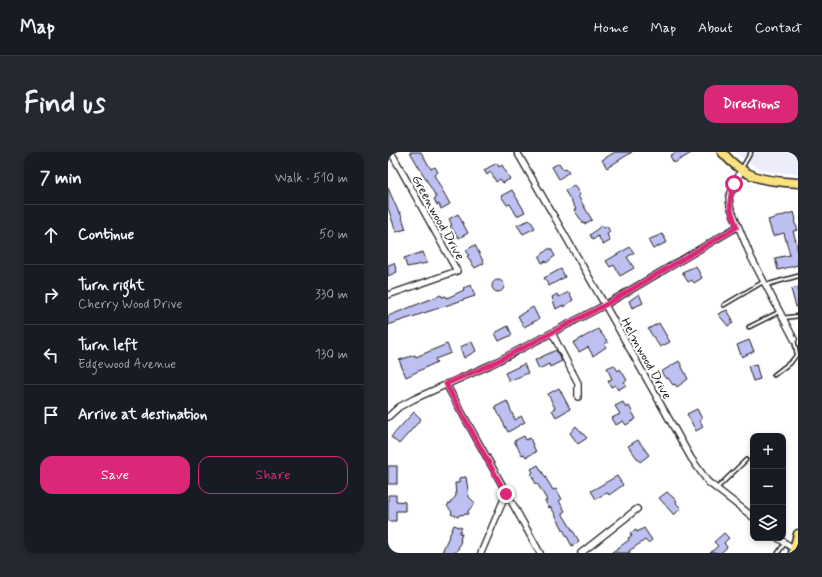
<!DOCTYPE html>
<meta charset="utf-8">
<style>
:root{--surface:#171b24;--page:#242831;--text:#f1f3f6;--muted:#9ea1a6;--line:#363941;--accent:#db2777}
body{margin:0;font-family:Mynerve,sans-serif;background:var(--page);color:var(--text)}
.controls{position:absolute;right:12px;bottom:12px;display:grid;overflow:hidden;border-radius:8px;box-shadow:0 2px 6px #0003}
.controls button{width:36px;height:36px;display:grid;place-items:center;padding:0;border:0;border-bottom:1px solid var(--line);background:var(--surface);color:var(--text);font:20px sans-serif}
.stop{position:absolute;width:12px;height:12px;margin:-9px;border:3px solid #db2777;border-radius:50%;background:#fff}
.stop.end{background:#db2777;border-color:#fff;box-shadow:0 1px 4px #0008}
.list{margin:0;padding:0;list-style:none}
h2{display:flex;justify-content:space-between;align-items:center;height:52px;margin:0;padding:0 16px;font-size:17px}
h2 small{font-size:13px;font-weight:400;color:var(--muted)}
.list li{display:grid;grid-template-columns:26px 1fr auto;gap:12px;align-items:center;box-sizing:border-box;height:60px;padding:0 16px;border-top:1px solid var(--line)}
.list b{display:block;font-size:15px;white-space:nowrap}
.list p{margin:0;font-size:13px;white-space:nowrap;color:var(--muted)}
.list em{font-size:13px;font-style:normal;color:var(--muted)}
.actions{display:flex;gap:8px;padding:12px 16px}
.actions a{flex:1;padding:9px 0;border:1px solid var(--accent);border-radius:12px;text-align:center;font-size:14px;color:var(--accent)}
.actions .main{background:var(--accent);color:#fff}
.icon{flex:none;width:22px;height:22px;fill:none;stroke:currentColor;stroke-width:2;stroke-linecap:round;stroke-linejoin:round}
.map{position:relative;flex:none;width:410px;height:401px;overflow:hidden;border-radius:12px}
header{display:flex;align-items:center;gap:24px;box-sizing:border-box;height:56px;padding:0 20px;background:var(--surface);border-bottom:1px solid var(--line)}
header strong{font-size:19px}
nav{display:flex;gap:22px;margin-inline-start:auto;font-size:14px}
.intro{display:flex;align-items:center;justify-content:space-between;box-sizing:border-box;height:96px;padding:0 24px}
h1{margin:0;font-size:28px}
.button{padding:10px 18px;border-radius:12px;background:var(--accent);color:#fff;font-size:14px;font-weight:700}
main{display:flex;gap:24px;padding:0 24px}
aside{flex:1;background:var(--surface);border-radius:12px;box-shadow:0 2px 6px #0003}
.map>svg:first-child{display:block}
.built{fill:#ececfb}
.building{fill:#bec0f2;stroke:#1c1c1c}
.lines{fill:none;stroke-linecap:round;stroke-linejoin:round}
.lane-casing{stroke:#1c1c1c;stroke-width:5.5}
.street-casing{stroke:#1c1c1c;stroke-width:8}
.primary-casing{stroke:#1c1c1c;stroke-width:11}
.lane{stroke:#fff;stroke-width:2.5}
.street{stroke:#fff;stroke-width:5.5}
.primary{stroke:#fbe080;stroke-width:8}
.route{stroke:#db2777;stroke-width:5}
.labels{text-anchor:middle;stroke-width:4;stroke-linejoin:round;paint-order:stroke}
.street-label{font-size:13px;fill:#1c1c1c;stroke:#fff}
</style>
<header>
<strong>Map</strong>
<nav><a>Home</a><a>Map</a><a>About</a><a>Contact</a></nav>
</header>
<div class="intro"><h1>Find us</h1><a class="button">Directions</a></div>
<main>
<aside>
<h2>7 min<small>Walk · 510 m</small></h2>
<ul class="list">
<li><svg class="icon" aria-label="ahead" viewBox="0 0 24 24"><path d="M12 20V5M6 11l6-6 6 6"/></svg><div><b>Continue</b></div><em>50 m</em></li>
<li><svg class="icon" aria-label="right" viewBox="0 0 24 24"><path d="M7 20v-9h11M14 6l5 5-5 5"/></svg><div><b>Turn right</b><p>Cherry Wood Drive</p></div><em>330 m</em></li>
<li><svg class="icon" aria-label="left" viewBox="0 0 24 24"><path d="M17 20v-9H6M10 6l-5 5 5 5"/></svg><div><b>Turn left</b><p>Edgewood Avenue</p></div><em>130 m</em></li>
<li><svg class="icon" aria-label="arrive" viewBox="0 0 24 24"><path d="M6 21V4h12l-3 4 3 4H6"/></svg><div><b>Arrive at destination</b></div></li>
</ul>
<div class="actions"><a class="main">Save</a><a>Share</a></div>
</aside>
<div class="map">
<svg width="410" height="401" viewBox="0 0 410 401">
<rect width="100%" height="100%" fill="#fff"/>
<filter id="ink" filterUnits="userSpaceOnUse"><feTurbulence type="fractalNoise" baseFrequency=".025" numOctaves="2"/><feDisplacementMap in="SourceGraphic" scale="8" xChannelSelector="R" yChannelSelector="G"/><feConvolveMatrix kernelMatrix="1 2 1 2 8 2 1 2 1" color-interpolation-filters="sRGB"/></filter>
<g filter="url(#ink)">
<polygon class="built" points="347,0 410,0 410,22 385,20 370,16"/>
<g class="building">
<polygon points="22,0 33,0 43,17 47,15 50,20 46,23 62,52 53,57 51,52 49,53 46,47 48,46 46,41"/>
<polygon points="227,0 244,0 219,16 214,8"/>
<polygon points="288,0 305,0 286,11 282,4"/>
<polygon points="109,11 111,15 114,13 122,27 115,31 112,27 108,30 103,20 99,23 96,18"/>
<polygon points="171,11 175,17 178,16 181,20 171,27 164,15"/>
<polygon points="186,33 192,43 190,44 204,68 196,72 186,58 188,57 177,39"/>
<polygon points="0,36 11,61 12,60 18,77 8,80 0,56"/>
<polygon points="124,38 137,60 129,64 122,52 119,53 113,44"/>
<polygon points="406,60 408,68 406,69 410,78 405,79 409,93 410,113 390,118 387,106 402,103 396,81 385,84 380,68"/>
<polygon points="70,62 80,81 71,86 62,74 64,73 61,67"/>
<polygon points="142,68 147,76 135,82 129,73"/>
<polygon points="214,73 216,76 219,74 222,80 219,82 222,89 215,93 210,84 205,88 202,83"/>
<polygon points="274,82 279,90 265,97 260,88"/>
<polygon points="87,93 96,111 87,116 79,104 81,103 78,98"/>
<polygon points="242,95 246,101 239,105 246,116 232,124 226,113 222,115 218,109"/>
<polygon points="160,97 163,97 167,104 158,111 157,109 154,111 151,105"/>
<polygon points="35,100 39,111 19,115 16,106"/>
<polygon points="6,111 9,120 0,124 0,113"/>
<polygon points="308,114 314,126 306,131 304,128 300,130 294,120"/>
<polygon points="173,117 177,125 161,134 156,126"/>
<circle cx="110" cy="134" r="6"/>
<polygon points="83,133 87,144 0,173 0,164 53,143 54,145 58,144 59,146 76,138 75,136"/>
<polygon points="410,135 410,155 408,155 403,137"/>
<polygon points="181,140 185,148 175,155 175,153 168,157 164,145 169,142 171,145"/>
<polygon points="251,142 255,151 244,156 241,149"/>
<polygon points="145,155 151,167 136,175 130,164"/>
<polygon points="339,158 345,168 343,168 345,171 340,174 330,162"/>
<polygon points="271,171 282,190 272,195 260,177"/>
<polygon points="120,174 124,183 111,189 107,181"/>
<polygon points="210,177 220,190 216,192 218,195 205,204 200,195 191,200 185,191"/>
<polygon points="361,188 366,199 354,205 349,193"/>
<polygon points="84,190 88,199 76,206 72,195"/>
<polygon points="59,192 63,201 47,207 49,210 18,225 11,208 27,203 28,205"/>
<polygon points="168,198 174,209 162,215 161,212 151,217 147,208"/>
<polygon points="291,209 300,227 289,235 287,232 285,233 280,226 278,227 273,220"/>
<polygon points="136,212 140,221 121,229 117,221"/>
<polygon points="368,212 372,227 365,229 360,214"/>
<polygon points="226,213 230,219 232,217 239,228 236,230 238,233 230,238 227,233 223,235 220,229 224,227 219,216"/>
<polygon points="171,236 182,257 168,265 164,258 167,256 160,242"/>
<polygon points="119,249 127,268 133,264 137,270 120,280 107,255"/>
<polygon points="235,250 238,256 241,254 248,267 238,273 235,269 228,273 224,266 232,262 227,254"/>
<polygon points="309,257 314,267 312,268 315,275 308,279 299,262"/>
<polygon points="26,260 33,267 11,292 3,285"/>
<polygon points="188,274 199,286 190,292 182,281"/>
<polygon points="136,284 138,288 142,286 148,300 138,305 136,302 134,303 126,289"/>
<polygon points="250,288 261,303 252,310 240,294"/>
<polygon points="150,313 165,338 168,337 174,347 171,349 177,359 174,361 191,389 184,394 163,355 161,356 157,349 159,348 149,331 148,332 143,322 145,320 143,317"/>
<rect x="0" y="314" width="9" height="18"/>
<polygon points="229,324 235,333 221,343 220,341 216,342 208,347 203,339"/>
<polygon points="78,325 81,345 87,351 80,359 80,362 71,363 70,365 63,362 64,360 59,354 68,344 67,331 71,331 71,326"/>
<polygon points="279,340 289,349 288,351 293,356 286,363 271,346"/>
<polygon points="0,343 8,343 8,349 17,350 17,359 8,359 8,369 0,369"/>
<polygon points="66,373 74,376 71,381 74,382 72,388 73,388 70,397 67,401 54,400"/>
<polygon points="256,376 264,388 260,391 257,388 241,399 242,401 223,401 241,388 240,386 244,384 242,381 248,378 249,380"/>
<polygon points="336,381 341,386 336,391 339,395 333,401 322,401 330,394 326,390"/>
</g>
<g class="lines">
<defs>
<g id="lane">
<polyline points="354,16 363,0"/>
<polyline points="378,133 410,124"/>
<polyline points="336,153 375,130"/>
<polyline points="395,166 410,164"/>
<polyline points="361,175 391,160"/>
<polyline points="386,223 404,209 409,202 406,188"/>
<polyline points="328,337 358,308"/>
<polyline points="390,401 397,391"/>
</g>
<g id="street">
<polyline points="129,0 217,153 303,306 320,330 365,365"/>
<polyline points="353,19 341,45 342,54 363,105 406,187"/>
<polyline points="0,143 69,119 3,0"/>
<polyline points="164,181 190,231 190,245"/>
<polyline points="58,232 152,401"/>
<polyline points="0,265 11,255 26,247 102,213 217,153 349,75"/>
<polyline points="390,386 406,397"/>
<polyline points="93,401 118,342"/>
<polyline points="193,401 249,357"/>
</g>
<g id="primary">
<path d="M334,0C357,27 376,29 410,31"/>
<polyline points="405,401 410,382"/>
</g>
</defs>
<use href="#lane" class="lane-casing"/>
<use href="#street" class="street-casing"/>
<use href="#primary" class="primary-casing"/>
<use href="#lane" class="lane"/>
<use href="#street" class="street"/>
<use href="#primary" class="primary"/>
</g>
</g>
<g class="lines" filter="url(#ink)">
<path class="route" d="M118,342L58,232L102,213L217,153L349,75C342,57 339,51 346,32"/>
</g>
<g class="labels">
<g class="street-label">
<text transform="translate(51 65) rotate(61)" y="5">Greenwood Drive</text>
<text transform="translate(259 206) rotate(61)" y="5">Helmwood Drive</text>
</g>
</g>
</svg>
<div class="controls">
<button>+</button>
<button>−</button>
<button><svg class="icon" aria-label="layers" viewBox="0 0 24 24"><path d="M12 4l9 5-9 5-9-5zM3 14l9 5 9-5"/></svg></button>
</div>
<div class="stop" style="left:346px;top:32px"></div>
<div class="stop end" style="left:118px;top:342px"></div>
</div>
</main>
